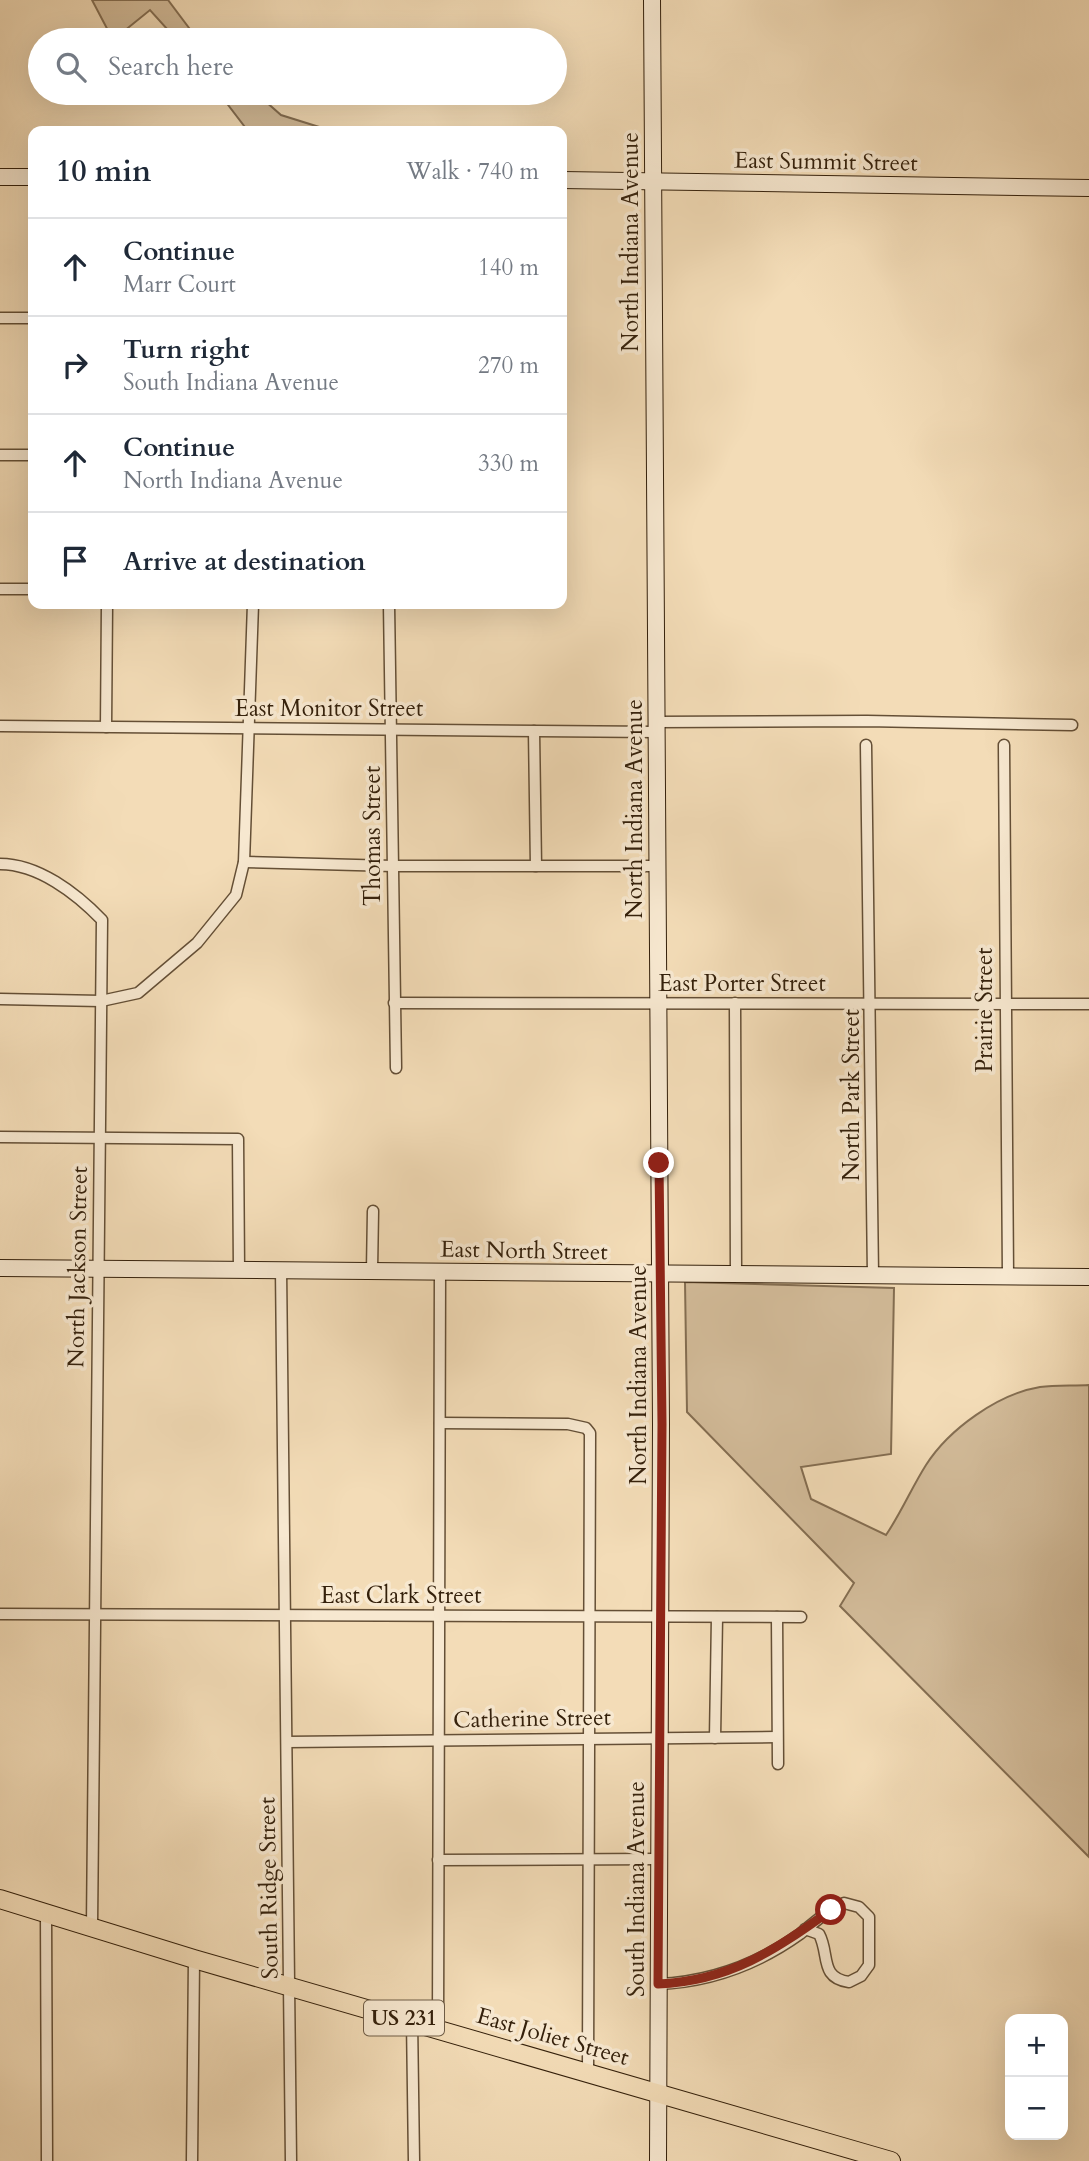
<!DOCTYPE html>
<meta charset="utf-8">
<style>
:root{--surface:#fff;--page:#f2f2f3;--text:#1f2937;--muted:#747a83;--line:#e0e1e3}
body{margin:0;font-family:Cardo,serif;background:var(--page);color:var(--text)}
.controls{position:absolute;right:21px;bottom:21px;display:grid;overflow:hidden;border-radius:14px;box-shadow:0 7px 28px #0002}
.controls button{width:63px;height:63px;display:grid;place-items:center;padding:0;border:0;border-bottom:2px solid var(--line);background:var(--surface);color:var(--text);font:35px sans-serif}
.stop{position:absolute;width:21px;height:21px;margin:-16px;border:5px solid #8f2418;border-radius:50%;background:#fff}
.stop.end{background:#8f2418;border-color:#fff;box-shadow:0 2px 7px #0008}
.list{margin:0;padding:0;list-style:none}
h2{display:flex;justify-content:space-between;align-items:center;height:91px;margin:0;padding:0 28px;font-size:30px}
h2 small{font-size:23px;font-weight:400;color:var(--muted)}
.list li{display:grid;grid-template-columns:46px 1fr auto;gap:21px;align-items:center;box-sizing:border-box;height:98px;padding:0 28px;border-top:2px solid var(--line)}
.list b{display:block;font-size:26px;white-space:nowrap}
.list p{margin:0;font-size:23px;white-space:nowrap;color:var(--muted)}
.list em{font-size:23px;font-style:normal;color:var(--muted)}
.icon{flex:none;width:38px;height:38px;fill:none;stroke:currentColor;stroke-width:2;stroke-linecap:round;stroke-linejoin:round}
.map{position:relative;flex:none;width:1089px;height:2161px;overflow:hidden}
.search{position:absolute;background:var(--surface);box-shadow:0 7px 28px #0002;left:28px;top:28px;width:539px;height:77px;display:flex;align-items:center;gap:18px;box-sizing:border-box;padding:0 24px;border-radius:38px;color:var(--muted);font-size:26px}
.panel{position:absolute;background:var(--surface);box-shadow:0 7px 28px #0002;left:28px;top:126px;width:539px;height:483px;border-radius:14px}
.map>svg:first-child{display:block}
.green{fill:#d3bc9a;stroke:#846e52;stroke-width:2}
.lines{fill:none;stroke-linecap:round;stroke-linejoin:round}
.street-casing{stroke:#644f36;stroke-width:13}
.secondary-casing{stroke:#34200b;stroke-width:18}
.primary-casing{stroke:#34200b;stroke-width:20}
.street{stroke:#f7e8d0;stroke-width:10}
.secondary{stroke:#f7e8d0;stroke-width:16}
.primary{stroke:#f3dcb7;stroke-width:18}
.route{stroke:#8f2418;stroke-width:9}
.labels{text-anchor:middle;stroke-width:7;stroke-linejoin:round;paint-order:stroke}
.shield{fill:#f7e8d0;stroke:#6e5c46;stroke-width:2}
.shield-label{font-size:21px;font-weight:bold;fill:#34200b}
.street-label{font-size:23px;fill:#34200b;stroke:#f7e8d0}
</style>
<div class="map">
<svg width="1089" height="2161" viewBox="0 0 1089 2161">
<rect width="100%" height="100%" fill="#f3dcb7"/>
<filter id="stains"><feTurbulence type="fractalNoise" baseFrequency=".00286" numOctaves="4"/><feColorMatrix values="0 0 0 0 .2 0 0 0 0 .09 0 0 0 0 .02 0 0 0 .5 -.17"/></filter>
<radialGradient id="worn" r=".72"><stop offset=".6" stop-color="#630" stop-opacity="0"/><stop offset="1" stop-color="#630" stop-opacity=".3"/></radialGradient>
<g class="green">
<polygon points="92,0 168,0 198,40 177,40 150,10 113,40"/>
<polygon points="219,93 256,93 281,115 332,131 248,131"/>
<path d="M685,1282L894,1288L891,1454L801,1467L811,1499L886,1535C901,1513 912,1487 926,1465C949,1429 998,1394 1040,1387C1056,1385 1073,1386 1089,1385V1857L840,1606L854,1583L687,1412Z"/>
</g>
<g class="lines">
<defs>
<g id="street">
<polyline points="0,318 33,318"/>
<polyline points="0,455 33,455"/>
<polyline points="0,589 33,589"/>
<polyline points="389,604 396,1068"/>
<polyline points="657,722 867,721 1072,725"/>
<polyline points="0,726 657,732"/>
<polyline points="106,727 107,604"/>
<polyline points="534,731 536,866"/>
<polyline points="866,745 873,1276"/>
<polyline points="1004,745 1008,1276"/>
<polyline points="244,862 393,866 657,866"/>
<path d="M0,864C38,864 76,893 102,920L92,1926"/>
<polyline points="0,999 101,1001 138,993 197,943 236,895 244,862 253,604"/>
<polyline points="394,1003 1089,1004"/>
<polyline points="735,1003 736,1275"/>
<polyline points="0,1137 238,1139 239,1270"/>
<polyline points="281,1269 291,2161"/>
<polyline points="372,1270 373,1211"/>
<polyline points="440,1423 568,1424 586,1428 590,1433 588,2071"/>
<polyline points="0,1614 801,1617"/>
<polyline points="777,1617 778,1764"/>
<polyline points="715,1738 717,1617"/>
<polyline points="287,1742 777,1737"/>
<polyline points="438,1860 659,1859"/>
<polyline points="46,1912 47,2161"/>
<path d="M658,1984C709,1982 758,1964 800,1934C814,1923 827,1910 844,1903L859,1907L869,1917V1965L861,1976L849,1982C819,1978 830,1954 819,1934L805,1929"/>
<polyline points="412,2020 414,2161"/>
<polyline points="438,2028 440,1271"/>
<polyline points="192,2161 194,1959"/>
</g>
<g id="secondary">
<polyline points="652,0 661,1424 658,2161"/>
<polyline points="0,177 33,177"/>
<polyline points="562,180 1089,188"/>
<polyline points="0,1268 1089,1277"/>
</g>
<polyline id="primary" points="0,1899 194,1959 891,2161"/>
</defs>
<use href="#street" class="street-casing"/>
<use href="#secondary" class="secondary-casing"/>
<use href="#primary" class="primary-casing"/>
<use href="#street" class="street"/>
<use href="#secondary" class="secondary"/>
<use href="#primary" class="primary"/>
</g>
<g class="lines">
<path class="route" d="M659,1163L662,1424L658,1984C730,1981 775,1950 831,1910"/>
</g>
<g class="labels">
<rect class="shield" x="364" y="2000.5" width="80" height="35" rx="5"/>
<g class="shield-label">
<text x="404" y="2025">US 231</text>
</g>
<g class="street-label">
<text transform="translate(826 161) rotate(1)" y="8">East Summit Street</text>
<text transform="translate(630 242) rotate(-90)" y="8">North Indiana Avenue</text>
<text x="329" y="716">East Monitor Street</text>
<text transform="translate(634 809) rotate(-90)" y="8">North Indiana Avenue</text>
<text transform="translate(372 836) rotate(-90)" y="8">Thomas Street</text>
<text x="742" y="991">East Porter Street</text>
<text transform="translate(984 1010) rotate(-90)" y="8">Prairie Street</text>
<text transform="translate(851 1095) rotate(-90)" y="8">North Park Street</text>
<text transform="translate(524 1250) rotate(1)" y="8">East North Street</text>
<text transform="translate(77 1267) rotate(-89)" y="8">North Jackson Street</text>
<text transform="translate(638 1375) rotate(-90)" y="8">North Indiana Avenue</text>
<text x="401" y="1603">East Clark Street</text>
<text transform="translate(532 1718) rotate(-1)" y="8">Catherine Street</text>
<text transform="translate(268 1888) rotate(-91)" y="8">South Ridge Street</text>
<text transform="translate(636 1889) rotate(-90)" y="8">South Indiana Avenue</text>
<text transform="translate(553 2036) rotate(16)" y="8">East Joliet Street</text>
</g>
</g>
<rect width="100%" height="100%" filter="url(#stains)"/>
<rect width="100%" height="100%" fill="url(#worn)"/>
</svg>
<div class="controls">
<button>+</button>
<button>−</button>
</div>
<div class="stop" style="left:831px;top:1910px"></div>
<div class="stop end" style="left:659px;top:1163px"></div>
<div class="search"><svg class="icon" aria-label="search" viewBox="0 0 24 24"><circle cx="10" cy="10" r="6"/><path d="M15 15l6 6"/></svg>Search here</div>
<section class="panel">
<h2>10 min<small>Walk · 740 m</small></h2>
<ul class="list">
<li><svg class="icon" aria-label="ahead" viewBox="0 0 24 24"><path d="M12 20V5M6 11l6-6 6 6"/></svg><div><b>Continue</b><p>Marr Court</p></div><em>140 m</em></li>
<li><svg class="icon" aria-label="right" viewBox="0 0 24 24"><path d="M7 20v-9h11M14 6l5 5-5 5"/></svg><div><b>Turn right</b><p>South Indiana Avenue</p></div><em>270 m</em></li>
<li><svg class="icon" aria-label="ahead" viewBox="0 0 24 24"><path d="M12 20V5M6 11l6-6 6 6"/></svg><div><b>Continue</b><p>North Indiana Avenue</p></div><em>330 m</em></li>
<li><svg class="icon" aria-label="arrive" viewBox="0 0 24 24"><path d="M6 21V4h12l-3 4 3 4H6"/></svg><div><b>Arrive at destination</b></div></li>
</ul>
</section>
</div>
